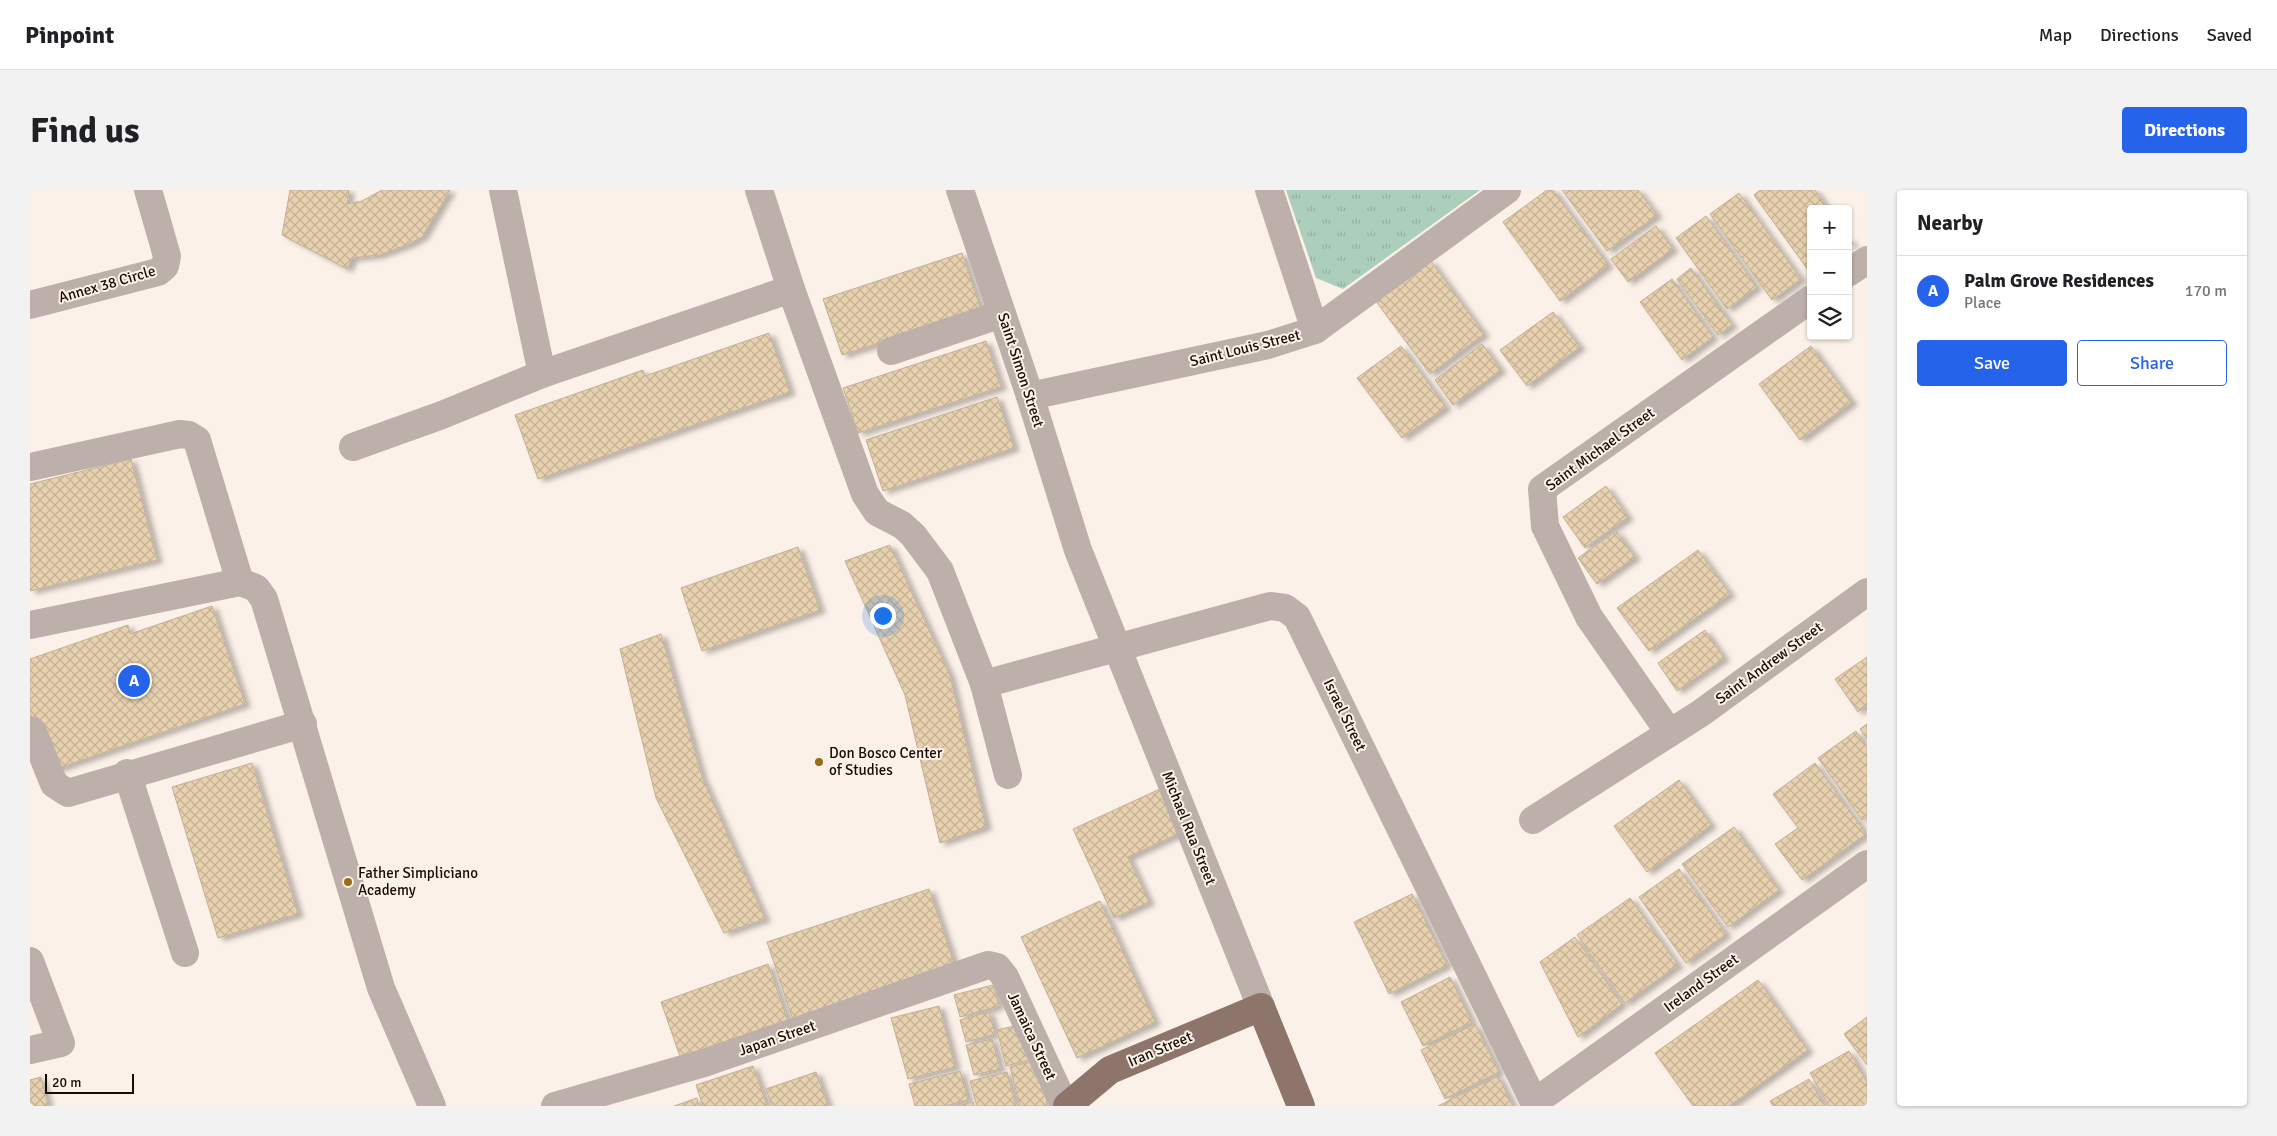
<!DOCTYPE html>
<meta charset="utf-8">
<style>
:root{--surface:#fff;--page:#f2f2f2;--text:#202124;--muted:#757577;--line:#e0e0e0;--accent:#2563eb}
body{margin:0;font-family:Signika,sans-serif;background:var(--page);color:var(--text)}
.controls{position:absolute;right:15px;top:15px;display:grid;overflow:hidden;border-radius:5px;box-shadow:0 1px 4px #0004}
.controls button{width:45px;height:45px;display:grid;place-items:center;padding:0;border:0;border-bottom:1px solid var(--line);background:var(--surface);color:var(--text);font:25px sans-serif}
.scale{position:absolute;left:15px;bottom:12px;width:89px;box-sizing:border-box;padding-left:5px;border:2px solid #150d06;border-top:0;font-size:14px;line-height:18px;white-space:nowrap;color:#150d06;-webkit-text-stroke:4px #fcf1e8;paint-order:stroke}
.you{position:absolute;left:852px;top:425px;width:18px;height:18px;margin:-12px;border:4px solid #fff;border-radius:50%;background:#1a73e8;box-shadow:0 0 0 8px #1a73e833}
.badge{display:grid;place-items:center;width:32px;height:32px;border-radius:50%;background:var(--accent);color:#fff;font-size:16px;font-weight:700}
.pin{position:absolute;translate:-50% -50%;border:2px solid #fff;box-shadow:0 1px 5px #0006}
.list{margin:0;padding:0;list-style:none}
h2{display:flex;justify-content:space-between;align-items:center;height:65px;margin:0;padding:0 20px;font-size:21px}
h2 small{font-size:16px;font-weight:400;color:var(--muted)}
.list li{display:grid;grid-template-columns:32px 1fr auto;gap:15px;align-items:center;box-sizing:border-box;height:70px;padding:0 20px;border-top:1px solid var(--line)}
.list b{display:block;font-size:19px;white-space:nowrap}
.list p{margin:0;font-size:16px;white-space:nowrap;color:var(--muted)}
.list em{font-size:16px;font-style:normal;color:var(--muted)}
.actions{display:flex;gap:10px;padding:15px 20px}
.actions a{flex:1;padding:11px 0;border:1px solid var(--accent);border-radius:5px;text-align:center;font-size:18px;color:var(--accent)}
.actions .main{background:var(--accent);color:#fff}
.icon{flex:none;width:28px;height:28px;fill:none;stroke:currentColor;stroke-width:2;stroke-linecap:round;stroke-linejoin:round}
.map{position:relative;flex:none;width:1837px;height:916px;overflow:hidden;border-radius:5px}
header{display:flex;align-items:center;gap:30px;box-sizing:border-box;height:70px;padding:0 25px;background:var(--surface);border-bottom:1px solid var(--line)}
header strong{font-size:24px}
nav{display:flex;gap:28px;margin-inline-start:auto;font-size:18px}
.intro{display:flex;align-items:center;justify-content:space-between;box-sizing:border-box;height:120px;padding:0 30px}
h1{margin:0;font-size:35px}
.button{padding:12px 22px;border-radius:5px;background:var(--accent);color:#fff;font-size:18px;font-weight:700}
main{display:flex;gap:30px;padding:0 30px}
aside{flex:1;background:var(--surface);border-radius:5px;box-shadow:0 1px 4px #0004}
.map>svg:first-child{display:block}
.park{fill:url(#park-tufts)}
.building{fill:url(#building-cross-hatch);stroke:#c1b095;filter:url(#shadow)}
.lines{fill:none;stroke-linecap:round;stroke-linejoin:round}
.minor{stroke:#bdafa9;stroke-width:28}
.major{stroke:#8e756b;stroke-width:28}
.poi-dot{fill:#956e18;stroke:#fcf1e8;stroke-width:2}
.labels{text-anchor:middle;stroke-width:4;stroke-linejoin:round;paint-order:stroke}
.street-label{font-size:15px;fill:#150d06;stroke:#fcf1e8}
.poi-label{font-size:15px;fill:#150d06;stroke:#fcf1e8;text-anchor:start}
</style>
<header>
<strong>Pinpoint</strong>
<nav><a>Map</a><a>Directions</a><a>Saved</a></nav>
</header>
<div class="intro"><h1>Find us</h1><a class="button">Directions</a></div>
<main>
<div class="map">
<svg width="1837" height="916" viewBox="0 0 1837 916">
<defs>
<pattern id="park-tufts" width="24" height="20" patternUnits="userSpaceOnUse" patternTransform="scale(1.25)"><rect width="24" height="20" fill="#accfbd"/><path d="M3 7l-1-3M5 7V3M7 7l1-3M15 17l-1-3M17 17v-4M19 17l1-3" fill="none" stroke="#93b1a1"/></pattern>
<pattern id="building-cross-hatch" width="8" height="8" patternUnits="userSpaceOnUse" patternTransform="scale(1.25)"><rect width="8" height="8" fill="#e7d1af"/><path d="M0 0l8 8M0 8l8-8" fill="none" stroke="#c5b295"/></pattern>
<filter id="shadow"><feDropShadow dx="5.5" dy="3" stdDeviation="2.5" flood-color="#0004"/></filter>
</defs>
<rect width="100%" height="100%" fill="#fcf1e8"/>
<polygon class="park" points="1256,0 1450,0 1313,99 1286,88"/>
<g class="building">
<polygon points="260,0 319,0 317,14 332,11 352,0 420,0 392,47 379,54 349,65 322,68 317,79 252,45"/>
<polygon points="1517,0 1523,0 1578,75 1530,111 1473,32"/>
<polygon points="1532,0 1608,0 1627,25 1577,61"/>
<polygon points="1730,0 1785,0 1798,19 1781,19 1781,84 1724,5"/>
<polygon points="1709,3 1771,89 1742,110 1680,24"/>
<polygon points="1676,26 1727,97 1697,119 1646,48"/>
<polygon points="1626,36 1643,59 1598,92 1581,69"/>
<polygon points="1818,47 1823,53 1818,57"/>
<polygon points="932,63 951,120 812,165 793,109"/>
<polygon points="1400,70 1454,144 1400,184 1345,110"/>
<polygon points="1661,78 1702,135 1688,145 1647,89"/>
<polygon points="1642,89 1683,147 1652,170 1610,112"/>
<polygon points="1523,122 1550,157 1497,196 1470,160"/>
<polygon points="739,143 760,202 508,289 485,225 613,180 615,186"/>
<polygon points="956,151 971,197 828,243 813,198"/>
<polygon points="1452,154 1471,180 1423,215 1405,190"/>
<polygon points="1371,156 1416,217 1372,248 1327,188"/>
<polygon points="1781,156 1822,212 1770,250 1729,194"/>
<polygon points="967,207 984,258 853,301 836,250"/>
<polygon points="101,269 127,370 0,401 0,294"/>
<polygon points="1576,296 1598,327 1555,358 1533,327"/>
<polygon points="1586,341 1605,367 1567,394 1548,368"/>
<polygon points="860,355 920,486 956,637 910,653 875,505 815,371"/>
<polygon points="768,357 790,420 672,461 651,398"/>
<polygon points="1668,360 1700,404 1619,461 1587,418"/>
<polygon points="182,416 215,514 20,581 0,523 0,469 98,435 100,444"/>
<polygon points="1675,440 1694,468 1647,501 1628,473"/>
<polygon points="631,444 672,587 735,729 694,743 626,608 590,459"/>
<polygon points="1837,467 1837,515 1828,522 1805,489"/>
<polygon points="1837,534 1837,549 1830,539"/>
<polygon points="1826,541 1837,557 1837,626 1832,630 1788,568"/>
<polygon points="222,573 268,724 188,748 142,597"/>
<polygon points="1785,573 1836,644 1772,690 1745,654 1768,638 1743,604"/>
<polygon points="1649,590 1681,635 1617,682 1584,636"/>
<polygon points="1132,598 1152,642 1098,667 1119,712 1084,728 1043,639"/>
<polygon points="1704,637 1749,700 1698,737 1652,674"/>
<polygon points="1649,679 1696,744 1656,773 1609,707"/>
<polygon points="899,699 926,779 764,833 737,752"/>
<polygon points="1382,704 1417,775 1359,804 1324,732"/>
<polygon points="1600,708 1648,775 1595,813 1547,745"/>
<polygon points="1070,711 1125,832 1047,868 991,747"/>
<polygon points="1545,747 1592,814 1548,847 1510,772"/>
<polygon points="738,774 760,837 653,875 631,812"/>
<polygon points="1420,787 1442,832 1393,856 1371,812"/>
<polygon points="1728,790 1778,860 1699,916 1663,916 1625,863"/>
<polygon points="963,795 969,816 930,827 924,805"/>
<polygon points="909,816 925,877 878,889 861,828"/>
<polygon points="959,822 965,844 936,852 930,830"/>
<polygon points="1837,827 1837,875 1814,844"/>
<polygon points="1445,834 1469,882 1415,909 1391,860"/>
<polygon points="989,835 999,870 976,876 967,840"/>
<polygon points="962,849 970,879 944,885 936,855"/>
<polygon points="1819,861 1837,892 1837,916 1799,916 1780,883"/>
<polygon points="1006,870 1018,916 990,916 980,877"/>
<polygon points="723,876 737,916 673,916 666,895"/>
<polygon points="930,881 938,910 915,916 885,916 879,894"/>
<polygon points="786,882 798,916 742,916 736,899"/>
<polygon points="977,882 986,916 947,916 940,891"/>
<polygon points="1468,886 1483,916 1408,916"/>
<polygon points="11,887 18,916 0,916 0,890"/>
<polygon points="1779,889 1795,916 1743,916 1740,911"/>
<polygon points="667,908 669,916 644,916"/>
<polygon points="943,912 944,916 927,916"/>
</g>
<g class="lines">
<g class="minor">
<polyline points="473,0 512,184"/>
<polyline points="729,0 761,99 835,304 847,322 872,335 883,345 910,381 954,494 978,585"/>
<polyline points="930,0 1000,206 1048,360 1231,817"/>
<polyline points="1239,0 1285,140"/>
<polyline points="1818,83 1837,70"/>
<polyline points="0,115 128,82 135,76 137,66 118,0"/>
<polyline points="861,161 972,124"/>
<polyline points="1000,206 1238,155 1285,140 1477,0"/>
<polyline points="323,257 412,225 512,184 761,99"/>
<polyline points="0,277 150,244 159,245 167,250 210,392 226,398 234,409 351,798 402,916"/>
<polyline points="0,435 210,392"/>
<polyline points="954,494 1240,416 1255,418 1267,427 1506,916"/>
<polyline points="0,540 3,542 24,594 38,603 273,534"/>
<polyline points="1639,542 1559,427 1515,336 1512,299 1781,109"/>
<polyline points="97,583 155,763"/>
<polyline points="1503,630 1671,523 1837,402"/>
<polyline points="0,771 31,853 0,860"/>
<polyline points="1505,912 1837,674"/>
<polyline points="525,916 674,873 958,775 967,777 975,787 1035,916"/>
</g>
<polyline class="major" points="1037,916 1080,880 1231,817 1271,916"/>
</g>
<g class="poi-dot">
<circle cx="789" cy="572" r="5"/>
<circle cx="318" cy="692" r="5"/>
</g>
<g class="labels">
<g class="street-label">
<text transform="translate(77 94) rotate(-16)" y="5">Annex 38 Circle</text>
<text transform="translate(1215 158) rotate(-14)" y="5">Saint Louis Street</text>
<text transform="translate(991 180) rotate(72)" y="5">Saint Simon Street</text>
<text transform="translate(1570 259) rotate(-36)" y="5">Saint Michael Street</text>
<text transform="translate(1739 473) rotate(-36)" y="5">Saint Andrew Street</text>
<text transform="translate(1315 525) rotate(64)" y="5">Israel Street</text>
<text transform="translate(1159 638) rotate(68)" y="5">Michael Rua Street</text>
<text transform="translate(1671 793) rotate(-36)" y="5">Ireland Street</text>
<text transform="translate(1002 846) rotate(65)" y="5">Jamaica Street</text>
<text transform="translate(747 848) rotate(-19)" y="5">Japan Street</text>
<text transform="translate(1130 859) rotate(-23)" y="5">Iran Street</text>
</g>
<g class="poi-label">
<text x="799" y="568">Don Bosco Center<tspan x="799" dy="17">of Studies</tspan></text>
<text x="328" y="688">Father Simpliciano<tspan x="328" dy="17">Academy</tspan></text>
</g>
</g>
</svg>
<div class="controls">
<button>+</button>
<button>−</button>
<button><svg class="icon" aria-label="layers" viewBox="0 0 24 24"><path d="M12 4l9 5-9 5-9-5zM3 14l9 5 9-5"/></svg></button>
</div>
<div class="scale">20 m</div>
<div class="you"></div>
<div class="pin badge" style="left:104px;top:491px">A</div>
</div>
<aside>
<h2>Nearby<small></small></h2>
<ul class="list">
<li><span class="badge">A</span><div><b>Palm Grove Residences</b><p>Place</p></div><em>170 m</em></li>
</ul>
<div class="actions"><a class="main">Save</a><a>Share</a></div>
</aside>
</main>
